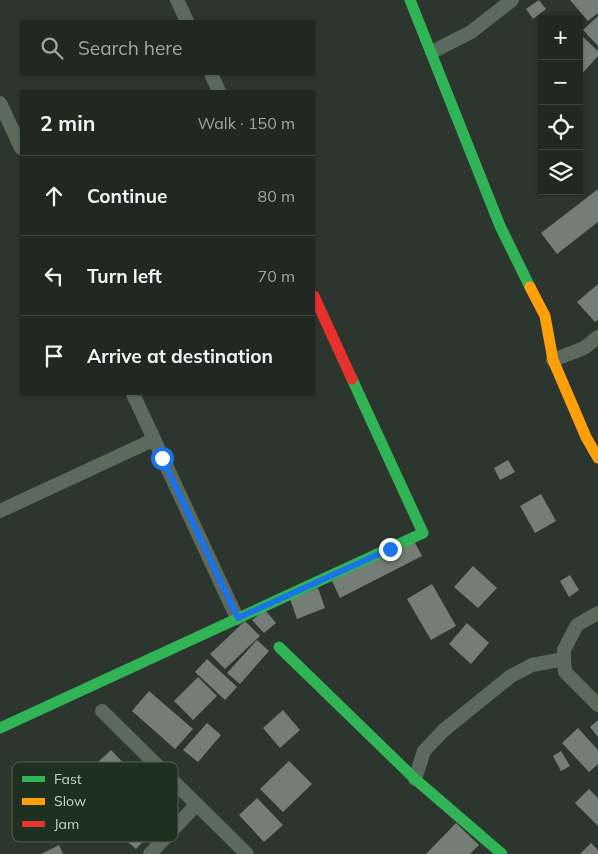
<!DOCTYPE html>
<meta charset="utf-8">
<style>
:root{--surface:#212822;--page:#2d342f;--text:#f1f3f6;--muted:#a2a6a5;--line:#3e4440}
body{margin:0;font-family:Mulish,sans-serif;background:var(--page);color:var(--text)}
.controls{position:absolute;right:15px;top:15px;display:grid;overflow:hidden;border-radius:0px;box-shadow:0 1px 4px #0004}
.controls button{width:45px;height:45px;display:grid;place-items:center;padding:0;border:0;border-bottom:1px solid var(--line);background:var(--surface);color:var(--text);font:25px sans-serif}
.stop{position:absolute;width:15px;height:15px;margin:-11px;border:4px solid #1a73e8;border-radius:50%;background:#fff}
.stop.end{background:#1a73e8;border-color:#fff;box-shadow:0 1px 5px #0008}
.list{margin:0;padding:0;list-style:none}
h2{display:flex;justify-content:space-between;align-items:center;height:65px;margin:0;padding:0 20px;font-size:21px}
h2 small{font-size:16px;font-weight:400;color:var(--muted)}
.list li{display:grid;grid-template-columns:32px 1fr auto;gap:15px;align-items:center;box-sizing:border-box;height:80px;padding:0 20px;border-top:1px solid var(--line)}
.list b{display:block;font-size:19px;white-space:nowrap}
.list em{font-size:16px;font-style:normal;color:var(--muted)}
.icon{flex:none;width:28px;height:28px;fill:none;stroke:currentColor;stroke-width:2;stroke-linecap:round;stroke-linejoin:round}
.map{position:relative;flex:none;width:598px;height:854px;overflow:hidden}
.search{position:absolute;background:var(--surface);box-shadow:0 1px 4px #0004;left:20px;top:20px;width:295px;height:55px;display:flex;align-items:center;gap:12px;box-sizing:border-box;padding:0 18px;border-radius:0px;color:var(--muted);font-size:19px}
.panel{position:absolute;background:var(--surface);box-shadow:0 1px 4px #0004;left:20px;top:90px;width:295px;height:305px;border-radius:0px}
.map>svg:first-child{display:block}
.building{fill:#757e76}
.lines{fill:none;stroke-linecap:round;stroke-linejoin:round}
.street{stroke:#5c6a5e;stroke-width:14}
.fast{stroke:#30b455;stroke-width:11}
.slow{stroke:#ff9f0a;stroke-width:11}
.jam{stroke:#e5322d;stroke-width:11}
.route{stroke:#1a73e8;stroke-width:6}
.key{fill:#1e3020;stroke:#526253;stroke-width:1}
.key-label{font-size:14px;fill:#cad5cb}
</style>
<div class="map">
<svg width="598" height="854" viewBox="0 0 598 854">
<rect width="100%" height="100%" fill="#2c362e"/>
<g class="building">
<polygon points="539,0 546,9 533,19 526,9"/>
<polygon points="570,0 598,0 598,13 588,21"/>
<polygon points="598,16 598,46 583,30"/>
<polygon points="582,36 598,51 598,56 579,77 579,40"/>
<polygon points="598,189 598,222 557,254 541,233"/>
<polygon points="598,284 598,320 595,322 577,302"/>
<polygon points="508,460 515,472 500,480 494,468"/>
<polygon points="541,494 556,521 535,533 520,506"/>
<polygon points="413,539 422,556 340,598 332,581"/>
<polygon points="473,566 497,588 478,608 454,587"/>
<polygon points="570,575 579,590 569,597 560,581"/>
<polygon points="432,584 456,626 431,640 407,599"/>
<polygon points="318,588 325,608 297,619 290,599"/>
<polygon points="265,610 276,623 264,633 252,620"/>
<polygon points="245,621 260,636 225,669 210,654"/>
<polygon points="467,623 489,643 471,664 449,644"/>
<polygon points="257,640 269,651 240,684 227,673"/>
<polygon points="207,659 237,687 225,700 195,672"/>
<polygon points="198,677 217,696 193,720 174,701"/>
<polygon points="149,691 193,729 175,749 132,711"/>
<polygon points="283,710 300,730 280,748 263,728"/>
<polygon points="598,720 598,737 590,727"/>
<polygon points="207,723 221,735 198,762 183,750"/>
<polygon points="578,728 598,750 598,764 589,772 562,743"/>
<polygon points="111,750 133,773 90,813 68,790"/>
<polygon points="561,751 570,766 561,771 553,756"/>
<polygon points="289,761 312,784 283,812 260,789"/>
<polygon points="589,789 598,798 598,826 575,803"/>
<polygon points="257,798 283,825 264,842 239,815"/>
<polygon points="456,823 479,845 470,854 426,854"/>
<polygon points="145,824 153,831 136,849 129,843"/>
<polygon points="591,843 598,850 598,854 580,854"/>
<polygon points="59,845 63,854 41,854"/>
</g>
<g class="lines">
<g class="street">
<polyline points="177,0 187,21"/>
<polyline points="432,52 471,32 512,0"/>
<polyline points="211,74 219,91"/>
<polyline points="0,103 21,148"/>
<polyline points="553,360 584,348 598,337"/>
<polyline points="133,394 237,618"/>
<polyline points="0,511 153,440"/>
<polyline points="598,613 577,625 564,650 564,659 565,672 598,705"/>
<polyline points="102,711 247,854"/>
<polyline points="415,779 424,751 444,730 511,676 532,665 564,659"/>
<polyline points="150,854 196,805"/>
</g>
<g class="fast">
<polyline points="410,0 500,226 530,287"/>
<polyline points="279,647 415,779 502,854"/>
<polyline points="0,728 423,533 352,379"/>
</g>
<polyline class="slow" points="530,287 545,316 553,360 586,437 598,458"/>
<polyline class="jam" points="314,296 352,379"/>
</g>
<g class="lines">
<polyline class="route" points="162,458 238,618 390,549"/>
</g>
<rect x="12" y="762" width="166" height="80" rx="8" class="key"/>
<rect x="22" y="776" width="23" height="6" fill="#30b455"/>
<rect x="22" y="798" width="23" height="7" fill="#ff9f0a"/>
<rect x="22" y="821" width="23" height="6" fill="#e5322d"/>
<g class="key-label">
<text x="54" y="784">Fast</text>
<text x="54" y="806">Slow</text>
<text x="54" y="829">Jam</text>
</g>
</svg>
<div class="controls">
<button>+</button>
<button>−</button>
<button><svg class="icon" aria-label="locate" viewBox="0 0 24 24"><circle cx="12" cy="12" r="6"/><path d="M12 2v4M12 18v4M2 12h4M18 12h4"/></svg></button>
<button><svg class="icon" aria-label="layers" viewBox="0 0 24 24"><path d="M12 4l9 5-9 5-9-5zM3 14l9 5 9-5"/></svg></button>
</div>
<div class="stop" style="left:162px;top:458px"></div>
<div class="stop end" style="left:390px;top:549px"></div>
<div class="search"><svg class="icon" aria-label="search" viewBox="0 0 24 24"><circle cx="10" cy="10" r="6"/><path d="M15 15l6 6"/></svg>Search here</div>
<section class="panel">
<h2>2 min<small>Walk · 150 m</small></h2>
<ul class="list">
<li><svg class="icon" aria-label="ahead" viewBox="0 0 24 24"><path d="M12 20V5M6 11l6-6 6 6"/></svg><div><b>Continue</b></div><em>80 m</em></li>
<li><svg class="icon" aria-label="left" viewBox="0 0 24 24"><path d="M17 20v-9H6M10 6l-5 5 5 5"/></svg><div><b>Turn left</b></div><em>70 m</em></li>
<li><svg class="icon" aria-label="arrive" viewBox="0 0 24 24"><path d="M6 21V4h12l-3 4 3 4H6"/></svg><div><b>Arrive at destination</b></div></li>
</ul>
</section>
</div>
